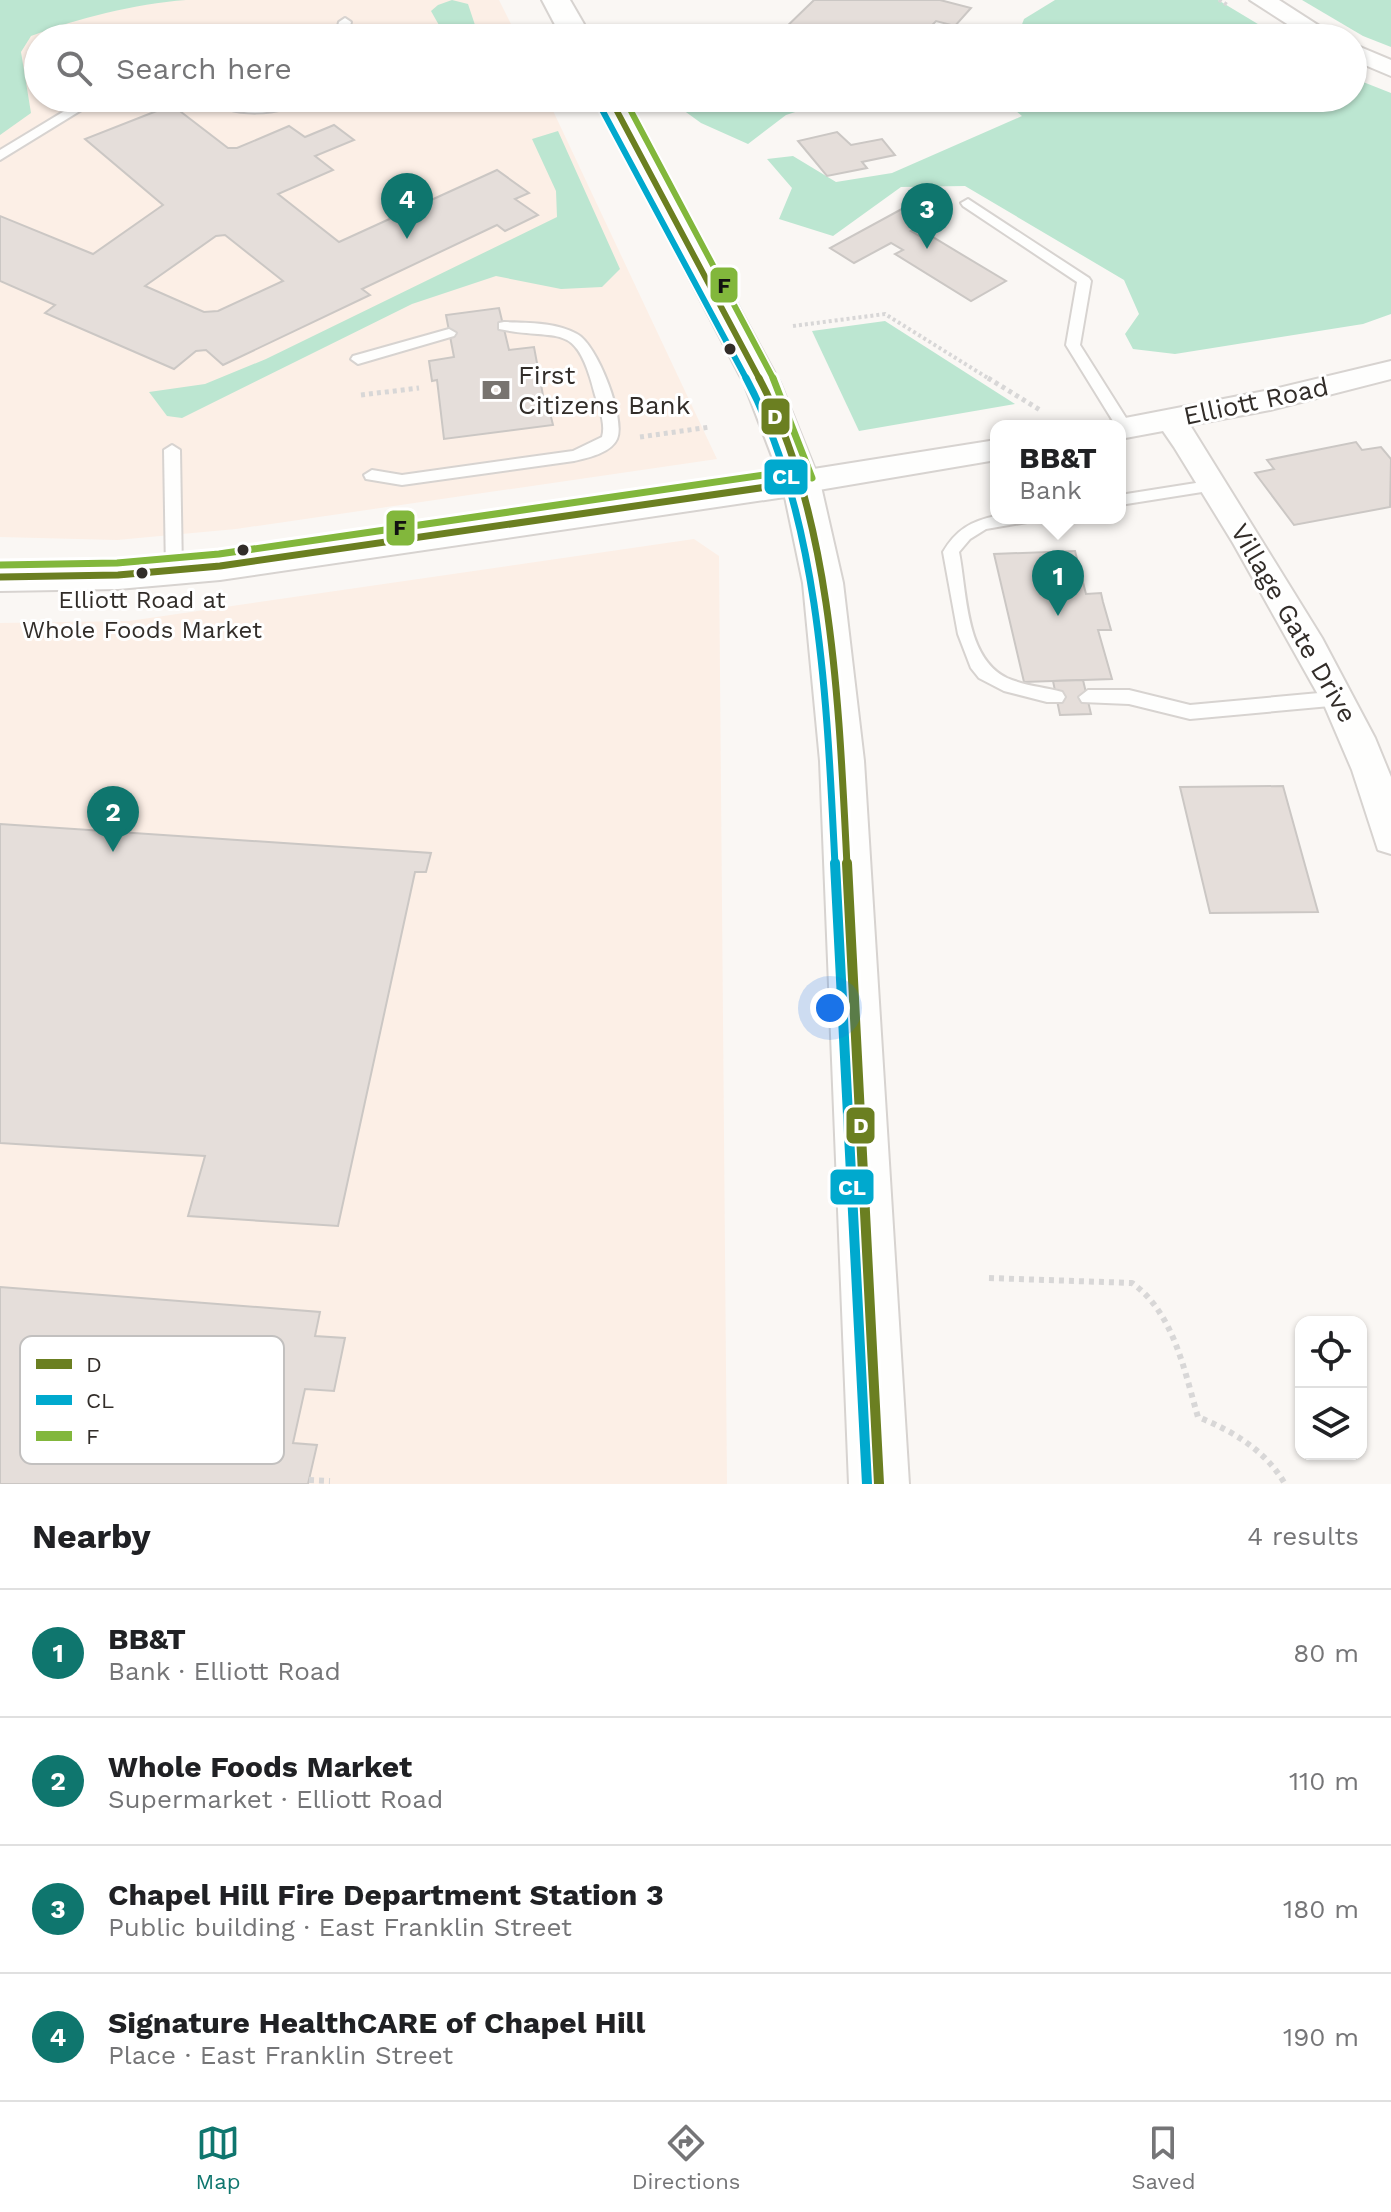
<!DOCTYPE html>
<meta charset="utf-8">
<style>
:root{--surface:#fff;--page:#f6f6f6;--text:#202124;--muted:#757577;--line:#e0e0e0;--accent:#0f766e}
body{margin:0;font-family:"Work Sans",sans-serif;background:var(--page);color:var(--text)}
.controls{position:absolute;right:24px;bottom:24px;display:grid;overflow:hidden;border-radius:16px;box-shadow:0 2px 6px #0004}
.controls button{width:72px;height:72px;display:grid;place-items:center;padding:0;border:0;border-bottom:2px solid var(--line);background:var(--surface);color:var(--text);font:40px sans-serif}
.you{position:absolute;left:830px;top:1008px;width:28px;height:28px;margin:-20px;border:6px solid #fff;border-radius:50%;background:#1a73e8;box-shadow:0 0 0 12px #1a73e833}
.badge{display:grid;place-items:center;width:52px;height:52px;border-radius:50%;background:var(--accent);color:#fff;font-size:26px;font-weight:700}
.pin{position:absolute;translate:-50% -66px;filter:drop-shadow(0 2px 4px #0008)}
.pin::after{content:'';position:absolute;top:42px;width:28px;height:24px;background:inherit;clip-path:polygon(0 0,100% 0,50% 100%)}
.popup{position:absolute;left:990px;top:420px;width:136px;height:104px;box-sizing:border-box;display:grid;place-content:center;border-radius:16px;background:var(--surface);filter:drop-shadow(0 2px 6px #0005);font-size:26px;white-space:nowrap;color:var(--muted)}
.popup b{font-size:30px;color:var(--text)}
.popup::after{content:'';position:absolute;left:50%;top:100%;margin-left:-16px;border:16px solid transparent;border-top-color:var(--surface)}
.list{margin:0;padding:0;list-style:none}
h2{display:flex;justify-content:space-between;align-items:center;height:104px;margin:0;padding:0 32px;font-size:34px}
h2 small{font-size:26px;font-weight:400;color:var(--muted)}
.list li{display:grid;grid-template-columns:52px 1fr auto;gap:24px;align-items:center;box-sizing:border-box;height:128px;padding:0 32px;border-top:2px solid var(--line)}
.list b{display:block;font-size:30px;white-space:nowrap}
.list p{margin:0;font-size:26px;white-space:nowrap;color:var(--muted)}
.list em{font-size:26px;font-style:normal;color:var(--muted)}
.icon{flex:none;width:44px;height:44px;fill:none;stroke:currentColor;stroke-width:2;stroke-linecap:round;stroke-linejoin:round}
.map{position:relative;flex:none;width:1391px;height:1484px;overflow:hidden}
.search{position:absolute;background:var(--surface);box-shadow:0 2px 6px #0004;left:24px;right:24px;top:24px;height:88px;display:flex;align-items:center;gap:20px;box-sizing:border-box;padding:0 28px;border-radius:44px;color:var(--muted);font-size:30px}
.sheet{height:616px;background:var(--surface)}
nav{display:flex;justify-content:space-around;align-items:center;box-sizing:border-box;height:112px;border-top:2px solid var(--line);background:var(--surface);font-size:22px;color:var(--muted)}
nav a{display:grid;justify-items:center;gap:4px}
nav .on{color:var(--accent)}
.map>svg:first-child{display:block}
.built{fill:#fcefe6}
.forest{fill:#bce6d1}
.building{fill:#e5deda;stroke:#cbc7c4;stroke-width:2;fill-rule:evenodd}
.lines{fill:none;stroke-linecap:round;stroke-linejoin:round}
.lane-casing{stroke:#d7d3d0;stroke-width:4}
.street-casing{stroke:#d7d3d0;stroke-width:4}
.secondary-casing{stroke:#d7d3d0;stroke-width:4}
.path-far2{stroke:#d8d7d7;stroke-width:4;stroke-dasharray:3 3;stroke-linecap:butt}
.path-far1{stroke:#d8d7d7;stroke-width:5;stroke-dasharray:4 4;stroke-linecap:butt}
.path{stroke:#d8d7d7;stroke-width:6;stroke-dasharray:5 5;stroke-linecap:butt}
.lane{fill:#fefefd;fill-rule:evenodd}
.street{fill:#fefefd;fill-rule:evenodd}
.secondary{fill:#fefefd;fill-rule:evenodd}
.bus-1-far2-casing{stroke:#fff;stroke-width:10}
.bus-1-far1-casing{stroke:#fff;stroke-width:13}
.bus-1-casing{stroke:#fff;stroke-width:16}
.bus-2-far2-casing{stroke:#fff;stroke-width:10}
.bus-2-far1-casing{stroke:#fff;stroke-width:13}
.bus-2-casing{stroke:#fff;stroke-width:16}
.bus-3-far1-casing{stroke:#fff;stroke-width:10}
.bus-3-casing{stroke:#fff;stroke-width:13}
.bus-1-far2{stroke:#6b7f21;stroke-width:6}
.bus-1-far1{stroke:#6b7f21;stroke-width:7}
.bus-1{stroke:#6b7f21;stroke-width:10}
.bus-2-far2{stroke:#00a9ce;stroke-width:6}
.bus-2-far1{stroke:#00a9ce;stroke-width:7}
.bus-2{stroke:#00a9ce;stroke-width:10}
.bus-3-far1{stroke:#82b73c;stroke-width:6}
.bus-3{stroke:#82b73c;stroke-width:7}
.bus-dot{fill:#322d29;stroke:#fff;stroke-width:3}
.labels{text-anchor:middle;stroke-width:6;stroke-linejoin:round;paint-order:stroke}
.bus-label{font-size:24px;fill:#322d29;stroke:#fff}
.poi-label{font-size:26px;fill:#322d29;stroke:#fff;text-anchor:start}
.street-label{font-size:26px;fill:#322d29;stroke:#fff}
.key{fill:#fff;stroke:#c2c0bf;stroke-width:2}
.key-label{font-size:22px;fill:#322d29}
.line-badge{stroke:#fff;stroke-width:3}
.badge-label{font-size:22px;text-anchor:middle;font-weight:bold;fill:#fff}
.pale-badge-label{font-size:22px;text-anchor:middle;font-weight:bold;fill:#111}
</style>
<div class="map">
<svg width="1391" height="1484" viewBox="0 0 1391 1484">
<rect width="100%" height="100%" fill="#faf7f4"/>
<g class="built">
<polygon points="0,0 499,0 518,38 38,38 38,98 547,98 717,459 236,529 117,540 0,537"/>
<polygon points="694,539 719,556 727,1484 0,1484 0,623 129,621"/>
</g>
<g class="forest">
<path d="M0,0H186C134,4 79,18 31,36L21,52L31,113L0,135Z"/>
<polygon points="452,0 468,4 475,25 456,37 444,34 431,11 438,5"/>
<polygon points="1055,0 1218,0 1281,38 1017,38 1024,19"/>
<polygon points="1302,0 1391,0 1391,47 1363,36"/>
<polygon points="1353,78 1391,93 1391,314 1363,324 1175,354 1133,349 1125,334 1139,314 1124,280 965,186 901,187 833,236 779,219 792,188 767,159 793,156 836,182 892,173 1022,116 1000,98 1353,98"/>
<polygon points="736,98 838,98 786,115 748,144 701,123 679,107"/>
<polygon points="558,131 620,269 602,287 561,289 496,276 412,304 182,418 167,416 149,392 205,384 266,359 557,217 556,191 532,139"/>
<polygon points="885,321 1015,404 859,431 812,331"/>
</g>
<g class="building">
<polygon points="814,0 940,0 971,8 955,26 936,21 920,38 795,38 779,34"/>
<path d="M172,105L228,148H237L289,126L305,137L334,125L354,140L315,156L333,170L278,194L339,242L497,170L529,193L515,199L538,215L505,231L497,225L362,289L370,295L223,365L206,350L196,351L174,369L45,313L55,305L0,281V216L93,254L163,205L85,139ZM225,235L283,281L218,311L204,312L145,286L216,236Z"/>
<polygon points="837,132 851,145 882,139 895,155 862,162 867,168 827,176 798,141"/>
<polygon points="922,198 945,212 911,231 925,239 931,236 1006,281 971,301 895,254 903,250 891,243 854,263 830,248"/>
<polygon points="499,308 509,350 534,347 545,406 548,405 553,425 444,439 437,380 432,381 429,361 454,357 446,315"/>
<polygon points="1356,442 1362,450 1381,447 1391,459 1390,507 1294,525 1255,473 1274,469 1267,460"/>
<polygon points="1075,551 1086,594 1101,593 1103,602 1111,630 1098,630 1112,679 1024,682 994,554"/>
<polygon points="1083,680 1091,714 1060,715 1053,681"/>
<polygon points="1283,786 1318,912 1210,913 1180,787"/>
<polygon points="0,824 431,853 426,872 415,872 338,1226 188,1216 205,1156 0,1143"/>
<polygon points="0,1287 320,1312 315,1336 345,1338 334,1391 305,1389 293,1443 317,1445 308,1484 0,1484"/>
</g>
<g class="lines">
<defs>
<g id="lane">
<polygon points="345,18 351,22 347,38 335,38 339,22"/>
<polygon points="573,27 577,28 577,34 557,38 534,38"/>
<polygon points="86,98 101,98 0,160 0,150"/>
<path d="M207,98L256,105L287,98H305C281,117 231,118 207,98Z"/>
<polygon points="968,199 1089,278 1091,281 1080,345 1133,429 1130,433 1120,433 1120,426 1116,426 1066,345 1077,282 963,206 961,203"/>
<path d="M504,322C528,323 555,322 577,334C597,344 626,419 617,439C611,453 587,458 574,461L402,485L366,479L364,475L372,470L402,475L573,451L602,437C606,424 599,408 595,395C576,318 560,342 499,329V323Z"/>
<polygon points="449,329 456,333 454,336 358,364 351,359 353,356"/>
<polygon points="172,445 180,450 182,571 174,577 166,571 164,450"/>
<polygon points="1215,480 1221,481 1223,485 1221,489 1120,505 1120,495"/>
<path d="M996,516L1029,518L1027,522L986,529L970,539L959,552C967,592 965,658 1007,678C1025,686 1044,687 1062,692L1065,697L1062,702H1047L1004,691L979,678L971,668L958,634L943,552C956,530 971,521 996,516Z"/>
<polygon points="1088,690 1129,690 1190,705 1341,691 1350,698 1341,705 1190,719 1129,704 1082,702 1079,697"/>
</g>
<g id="street">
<polygon points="1250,0 1279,0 1338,38 1309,38"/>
<polygon points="1353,44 1391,60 1391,76 1353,60"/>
<polygon points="1391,361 1391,379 1270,410 1190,425 1322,638 1375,738 1391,777 1391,854 1378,850 1352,770 1325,707 1233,543 1174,447 1163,431 1120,439 1120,426 1107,426 1109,422 1120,419 1270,390"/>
<polygon points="996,440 996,460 801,493 790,489 785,482 790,475 801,471"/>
</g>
<g id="secondary">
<polygon points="542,0 570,0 592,38 562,38"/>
<polygon points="595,98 625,98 780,383 820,482 843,583 864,761 909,1484 849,1484 820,761 803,583 785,497 220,580 118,589 0,591 0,563 118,561 220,552 778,472 744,383"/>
</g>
</defs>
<use href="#lane" class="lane-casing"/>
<use href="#street" class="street-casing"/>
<use href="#secondary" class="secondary-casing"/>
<g class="path-far2">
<polyline points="1219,0 1229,6"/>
<polyline points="688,38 722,29"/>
<polyline points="793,326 885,314 991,380"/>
</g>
<g class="path-far1">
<polyline points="988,378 1040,410"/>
<polyline points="361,395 419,388"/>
<polyline points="640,437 710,427"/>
</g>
<g class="path">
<path d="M989,1278L1132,1283C1174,1313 1184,1370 1198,1417C1233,1431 1266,1451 1285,1484"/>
<polyline points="309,1480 330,1481"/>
</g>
<use href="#lane" class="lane"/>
<use href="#street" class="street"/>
<use href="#secondary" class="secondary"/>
<defs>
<polyline id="bus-1-far2" points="610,98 760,380"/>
<g id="bus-1-far1">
<path d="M759,378C833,517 839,709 847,865"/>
<polyline points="0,577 118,575 220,566 801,482"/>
</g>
<polyline id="bus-1" points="847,863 879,1484"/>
<polyline id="bus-2-far2" points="599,104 747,380"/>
<path id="bus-2-far1" d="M746,378C821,518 827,708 835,865"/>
<polyline id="bus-2" points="835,863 867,1484"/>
<polyline id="bus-3-far1" points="624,98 774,380"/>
<g id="bus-3">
<polyline points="773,378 812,478"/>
<polyline points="0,565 117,563 219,554 799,470"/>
</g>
</defs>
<use href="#bus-1-far2" class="bus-1-far2-casing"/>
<use href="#bus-1-far1" class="bus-1-far1-casing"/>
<use href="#bus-1" class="bus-1-casing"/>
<use href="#bus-2-far2" class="bus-2-far2-casing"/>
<use href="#bus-2-far1" class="bus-2-far1-casing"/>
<use href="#bus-2" class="bus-2-casing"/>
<use href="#bus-3-far1" class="bus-3-far1-casing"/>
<use href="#bus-3" class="bus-3-casing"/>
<use href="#bus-1-far2" class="bus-1-far2"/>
<use href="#bus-1-far1" class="bus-1-far1"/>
<use href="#bus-1" class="bus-1"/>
<use href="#bus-2-far2" class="bus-2-far2"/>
<use href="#bus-2-far1" class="bus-2-far1"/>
<use href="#bus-2" class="bus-2"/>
<use href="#bus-3-far1" class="bus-3-far1"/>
<use href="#bus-3" class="bus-3"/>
</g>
<defs>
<symbol id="bank-bare" viewBox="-9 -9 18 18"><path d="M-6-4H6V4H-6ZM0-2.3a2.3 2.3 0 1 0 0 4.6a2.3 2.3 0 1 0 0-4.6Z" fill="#787470" stroke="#fff" stroke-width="2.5" paint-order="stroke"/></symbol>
</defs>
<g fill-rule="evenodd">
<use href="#bank-bare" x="476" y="370" width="40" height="40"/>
</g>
<g class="bus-dot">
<circle cx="730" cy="349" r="7"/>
<circle cx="243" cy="550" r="7"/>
<circle cx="142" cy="573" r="7"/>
</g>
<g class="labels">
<g class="bus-label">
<text x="142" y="608">Elliott Road at<tspan x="142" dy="30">Whole Foods Market</tspan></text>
</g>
<g class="poi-label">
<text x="518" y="384">First<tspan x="518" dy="30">Citizens Bank</tspan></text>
</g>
<g class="street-label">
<text transform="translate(1256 401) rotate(-12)" y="9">Elliott Road</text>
<text transform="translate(1294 623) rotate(60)" y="9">Village Gate Drive</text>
</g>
</g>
<rect x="20" y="1336" width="264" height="128" rx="12" class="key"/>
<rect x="36" y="1359" width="36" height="10" fill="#6b7f21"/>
<rect x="36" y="1395" width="36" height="10" fill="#00a9ce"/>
<rect x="36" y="1431" width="36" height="10" fill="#82b73c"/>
<g class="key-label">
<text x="86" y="1372">D</text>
<text x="86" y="1408">CL</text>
<text x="86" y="1444">F</text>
</g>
<g class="line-badge">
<rect x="709" y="266" width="30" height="38" rx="8" fill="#82b73c"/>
<rect x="760" y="397" width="31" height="39" rx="8" fill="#6b7f21"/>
<rect x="763" y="458" width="46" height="38" rx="8" fill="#00a9ce"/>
<rect x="385" y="509" width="31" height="38" rx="8" fill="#82b73c"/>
<rect x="845" y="1106" width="31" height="39" rx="8" fill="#6b7f21"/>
<rect x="829" y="1168" width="46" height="38" rx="8" fill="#00a9ce"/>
</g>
<g class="badge-label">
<text x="775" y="424">D</text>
<text x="786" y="484">CL</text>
<text x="861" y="1133">D</text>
<text x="852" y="1195">CL</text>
</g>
<g class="pale-badge-label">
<text x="724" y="293">F</text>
<text x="400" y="535">F</text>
</g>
</svg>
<div class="controls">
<button><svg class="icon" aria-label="locate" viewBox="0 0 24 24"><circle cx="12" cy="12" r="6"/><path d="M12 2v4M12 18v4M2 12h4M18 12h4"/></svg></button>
<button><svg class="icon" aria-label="layers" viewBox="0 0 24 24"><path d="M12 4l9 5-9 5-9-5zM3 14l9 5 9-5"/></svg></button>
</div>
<div class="you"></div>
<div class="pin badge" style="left:1058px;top:616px">1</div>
<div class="popup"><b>BB&amp;T</b>Bank</div>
<div class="pin badge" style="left:113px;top:852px">2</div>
<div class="pin badge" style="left:927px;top:249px">3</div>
<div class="pin badge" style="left:407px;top:239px">4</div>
<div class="search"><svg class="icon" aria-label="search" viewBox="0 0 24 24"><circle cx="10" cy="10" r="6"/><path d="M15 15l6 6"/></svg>Search here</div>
</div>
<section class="sheet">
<h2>Nearby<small>4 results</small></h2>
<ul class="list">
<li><span class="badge">1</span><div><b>BB&amp;T</b><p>Bank · Elliott Road</p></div><em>80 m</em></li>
<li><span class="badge">2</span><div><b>Whole Foods Market</b><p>Supermarket · Elliott Road</p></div><em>110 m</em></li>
<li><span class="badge">3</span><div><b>Chapel Hill Fire Department Station 3</b><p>Public building · East Franklin Street</p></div><em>180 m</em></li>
<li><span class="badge">4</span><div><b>Signature HealthCARE of Chapel Hill</b><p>Place · East Franklin Street</p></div><em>190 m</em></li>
</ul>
</section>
<nav>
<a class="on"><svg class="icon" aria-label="map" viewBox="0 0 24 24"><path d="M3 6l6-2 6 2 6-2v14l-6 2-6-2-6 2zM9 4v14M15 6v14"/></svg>Map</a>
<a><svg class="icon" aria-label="directions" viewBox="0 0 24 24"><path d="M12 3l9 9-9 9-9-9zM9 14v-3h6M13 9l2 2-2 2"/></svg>Directions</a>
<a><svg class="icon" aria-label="saved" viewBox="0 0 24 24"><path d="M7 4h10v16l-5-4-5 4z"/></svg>Saved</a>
</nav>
